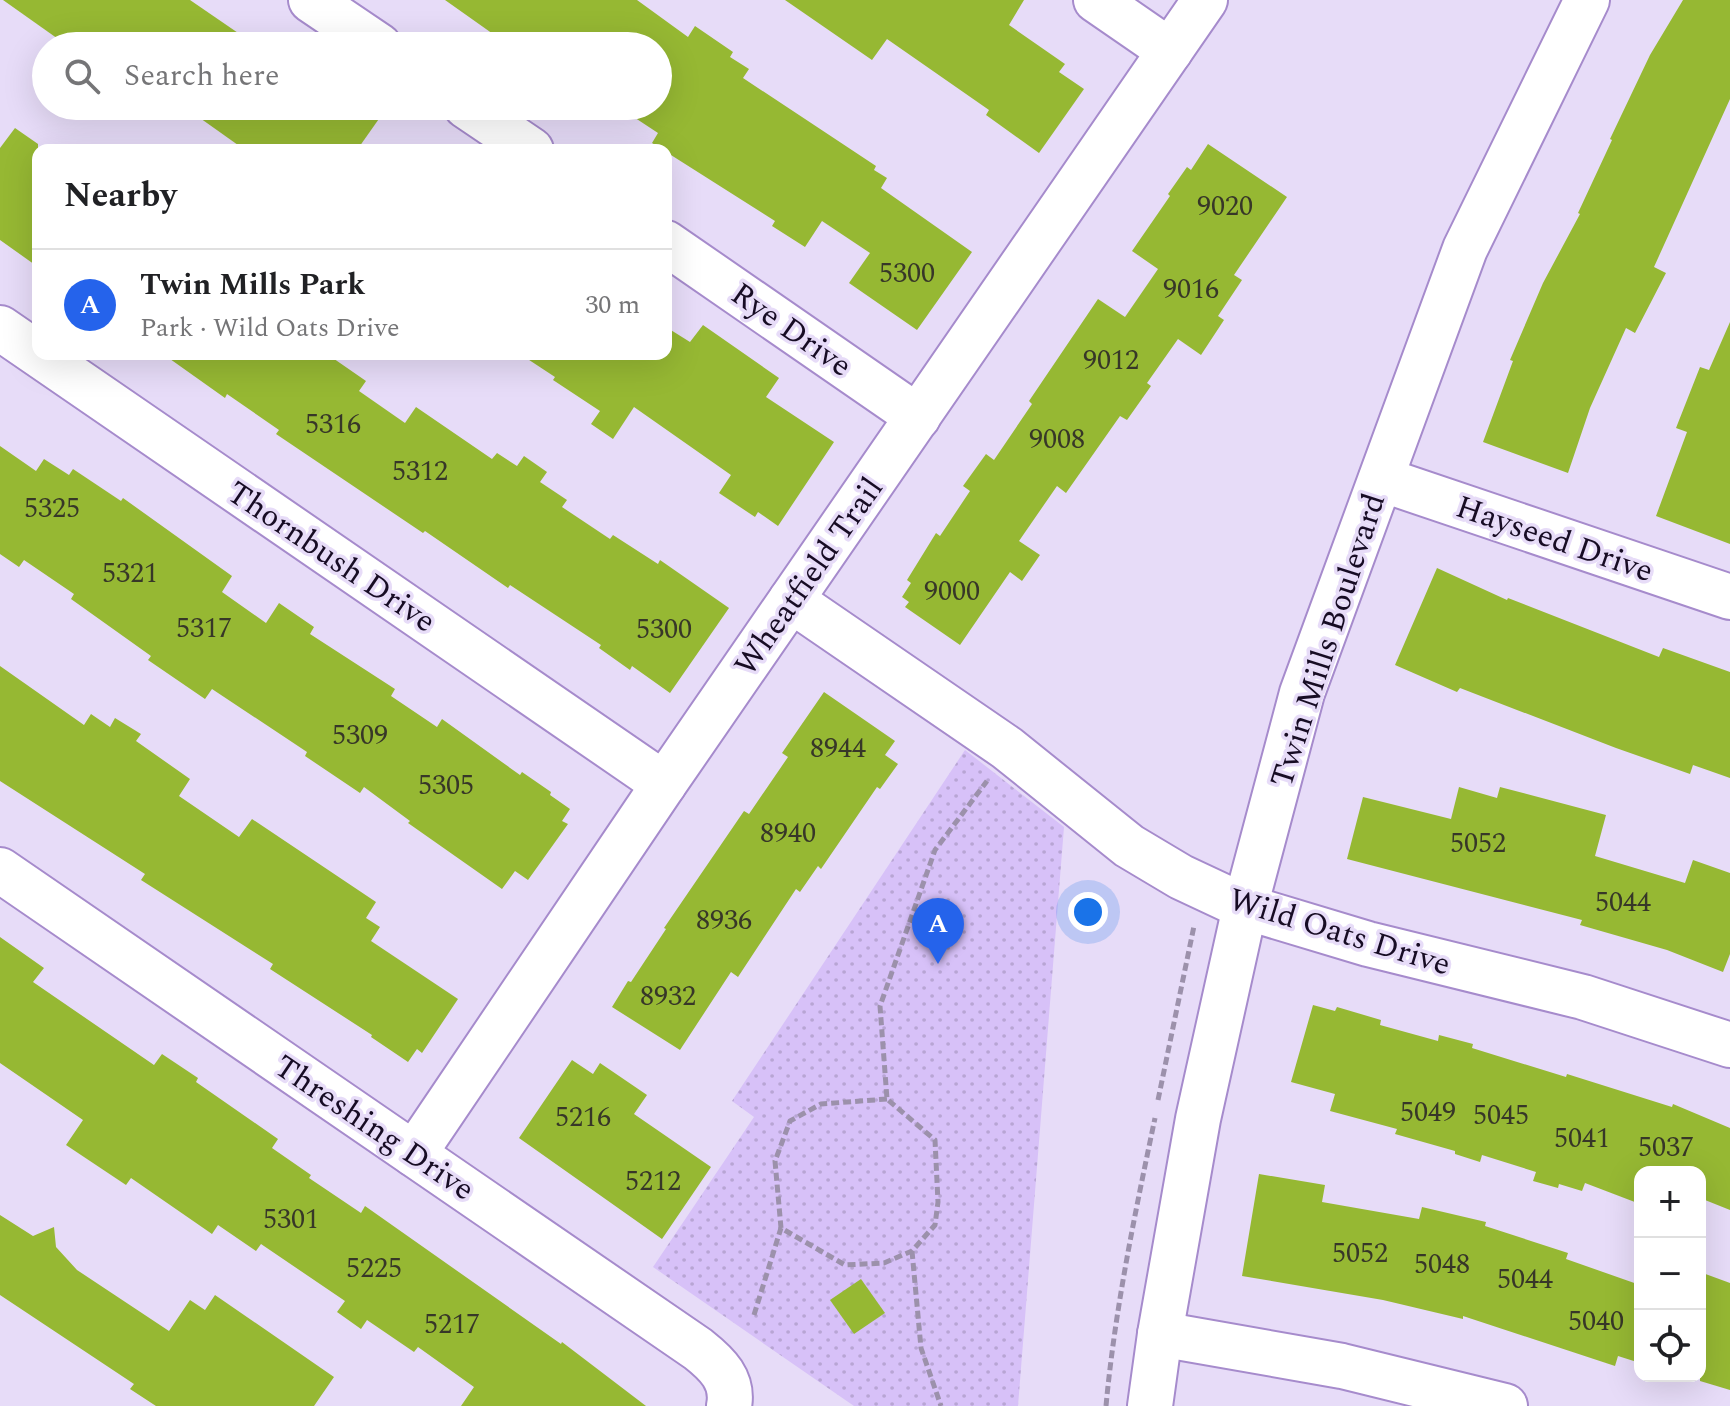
<!DOCTYPE html>
<meta charset="utf-8">
<style>
:root{--surface:#fff;--page:#f6f6f6;--text:#202124;--muted:#757577;--line:#e0e0e0;--accent:#2563eb}
body{margin:0;font-family:Spectral,serif;background:var(--page);color:var(--text)}
.controls{position:absolute;right:24px;bottom:24px;display:grid;overflow:hidden;border-radius:16px;box-shadow:0 8px 32px #0002}
.controls button{width:72px;height:72px;display:grid;place-items:center;padding:0;border:0;border-bottom:2px solid var(--line);background:var(--surface);color:var(--text);font:40px sans-serif}
.you{position:absolute;left:1088px;top:912px;width:28px;height:28px;margin:-20px;border:6px solid #fff;border-radius:50%;background:#1a73e8;box-shadow:0 0 0 12px #1a73e833}
.badge{display:grid;place-items:center;width:52px;height:52px;border-radius:50%;background:var(--accent);color:#fff;font-size:26px;font-weight:700}
.pin{position:absolute;translate:-50% -66px;filter:drop-shadow(0 2px 4px #0008)}
.pin::after{content:'';position:absolute;top:42px;width:28px;height:24px;background:inherit;clip-path:polygon(0 0,100% 0,50% 100%)}
.list{margin:0;padding:0;list-style:none}
h2{display:flex;justify-content:space-between;align-items:center;height:104px;margin:0;padding:0 32px;font-size:34px}
h2 small{font-size:26px;font-weight:400;color:var(--muted)}
.list li{display:grid;grid-template-columns:52px 1fr auto;gap:24px;align-items:center;box-sizing:border-box;height:112px;padding:0 32px;border-top:2px solid var(--line)}
.list b{display:block;font-size:30px;white-space:nowrap}
.list p{margin:0;font-size:26px;white-space:nowrap;color:var(--muted)}
.list em{font-size:26px;font-style:normal;color:var(--muted)}
.icon{flex:none;width:44px;height:44px;fill:none;stroke:currentColor;stroke-width:2;stroke-linecap:round;stroke-linejoin:round}
.map{position:relative;flex:none;width:1730px;height:1406px;overflow:hidden}
.search{position:absolute;background:var(--surface);box-shadow:0 8px 32px #0002;left:32px;top:32px;width:640px;height:88px;display:flex;align-items:center;gap:20px;box-sizing:border-box;padding:0 28px;border-radius:44px;color:var(--muted);font-size:30px}
.panel{position:absolute;background:var(--surface);box-shadow:0 8px 32px #0002;left:32px;top:144px;width:640px;height:216px;border-radius:16px}
.map>svg:first-child{display:block}
.grass{fill:url(#grass-dots)}
.building{fill:#96b833}
.lines{fill:none;stroke-linecap:round;stroke-linejoin:round}
.minor-casing{stroke:#a68bcc;stroke-width:48}
.path{stroke:#9c91ab;stroke-width:5;stroke-dasharray:8 4;stroke-linecap:butt}
.minor{stroke:#fff;stroke-width:44}
.labels{text-anchor:middle;stroke-width:7;stroke-linejoin:round;paint-order:stroke}
.number-label{font-size:28px;fill:#373728}
.street-label{font-size:32px;fill:#170c24;stroke:#e7dcf8}
</style>
<div class="map">
<svg width="1730" height="1406" viewBox="0 0 1730 1406">
<defs>
<pattern id="grass-dots" width="8" height="8" patternUnits="userSpaceOnUse" patternTransform="scale(2)"><rect width="8" height="8" fill="#d7c1f8"/><path d="M2 2h.1M6 6h.1" fill="none" stroke="#b8a5d4" stroke-width="1.8" stroke-linecap="round"/></pattern>
</defs>
<rect width="100%" height="100%" fill="#e7dcf8"/>
<polygon class="grass" points="965,750 1064,827 1018,1406 854,1406 653,1267 754,1117 732,1101"/>
<g class="building">
<polygon points="3,0 190,0 257,46 68,46"/>
<polygon points="445,0 637,0 688,37 695,26 733,52 730,57 749,69 743,78 876,166 874,170 887,178 881,188 972,252 917,330 849,283 870,253 822,221 805,247 772,226 775,221 652,143 658,133 617,106 658,106 658,46 510,46"/>
<polygon points="785,0 1024,0 1009,25 1065,64 1059,72 1084,89 1039,153 986,115 989,110 887,39 872,60"/>
<polygon points="1683,0 1730,0 1730,99 1654,267 1666,273 1635,333 1626,328 1590,408 1568,473 1483,442 1513,361 1510,360 1543,283 1580,214 1578,213 1612,140 1610,139 1650,55"/>
<polygon points="183,106 388,106 357,150 245,150"/>
<polygon points="15,128 38,144 38,267 0,240 0,148"/>
<polygon points="1208,144 1287,197 1234,275 1242,280 1218,316 1224,320 1201,355 1178,339 1147,383 1151,386 1127,420 1120,416 1066,493 1057,486 1019,541 1040,555 1022,581 1010,572 960,645 905,607 909,602 902,597 911,583 907,580 936,533 940,536 970,491 963,486 986,454 994,460 1032,404 1029,401 1098,299 1125,317 1158,269 1132,251 1170,196 1168,194 1187,167 1191,170"/>
<polygon points="1730,322 1730,544 1656,516 1687,432 1676,428 1700,367 1709,370"/>
<polygon points="703,325 779,378 766,397 834,442 778,526 758,512 755,517 719,493 731,475 634,407 613,439 591,424 600,411 553,380 555,377 520,354 666,354 666,327 690,342"/>
<polygon points="163,354 327,354 366,381 359,391 405,423 416,407 492,459 497,453 517,466 524,456 547,472 540,482 567,500 562,507 610,539 613,535 658,564 660,560 729,608 670,693 632,666 630,670 599,648 601,645 510,585 508,588 425,531 423,533 276,434 279,430 227,394 225,398"/>
<polygon points="0,446 36,471 44,459 69,475 73,469 121,501 123,498 232,576 222,592 266,623 279,603 314,627 310,634 395,689 391,696 437,727 442,719 520,775 522,772 551,792 550,795 570,809 562,821 568,824 528,880 515,871 502,889 408,823 410,821 364,787 360,793 305,756 307,752 212,689 205,699 148,660 151,656 71,599 74,594 24,560 19,567 0,554"/>
<polygon points="1437,568 1507,600 1508,598 1659,657 1663,648 1730,672 1730,778 1693,765 1690,774 1616,748 1460,688 1457,692 1395,665"/>
<polygon points="0,666 84,725 91,714 110,727 115,718 141,734 136,741 190,779 179,796 239,837 252,819 376,902 366,918 380,927 371,941 458,999 422,1053 417,1049 408,1062 371,1037 372,1035 270,969 273,964 141,880 145,874 0,781"/>
<polygon points="824,692 895,741 885,755 898,764 880,789 877,787 821,869 818,866 800,892 796,889 738,977 731,972 680,1050 612,1007 628,981 631,982 666,929 664,928 744,811 749,814 788,757 782,753"/>
<polygon points="1459,787 1497,798 1500,787 1606,815 1595,856 1685,883 1693,860 1730,873 1730,954 1723,972 1667,950 1580,925 1582,920 1347,859 1363,797 1451,819"/>
<polygon points="0,937 44,968 33,982 154,1065 162,1054 198,1078 196,1082 278,1139 272,1148 311,1175 309,1178 361,1213 365,1206 561,1344 562,1342 646,1406 461,1406 474,1387 418,1347 414,1352 367,1320 361,1329 337,1312 345,1301 261,1244 256,1251 218,1225 212,1234 131,1178 126,1185 66,1145 83,1120 0,1063"/>
<polygon points="1313,1005 1335,1011 1337,1007 1381,1020 1380,1025 1438,1041 1439,1035 1473,1044 1472,1048 1566,1077 1567,1074 1672,1107 1673,1104 1730,1128 1730,1210 1700,1198 1700,1172 1640,1172 1640,1204 1585,1183 1582,1191 1559,1184 1558,1188 1533,1181 1536,1172 1482,1155 1480,1162 1455,1154 1455,1151 1395,1134 1397,1129 1330,1111 1335,1094 1291,1082"/>
<polygon points="572,1060 593,1074 600,1063 647,1095 634,1114 711,1167 662,1239 519,1138"/>
<polygon points="1259,1174 1325,1185 1322,1202 1419,1219 1422,1207 1486,1222 1485,1226 1568,1253 1566,1259 1640,1285 1640,1363 1618,1356 1615,1366 1463,1316 1463,1319 1383,1300 1242,1276"/>
<polygon points="0,1215 33,1236 54,1227 56,1247 77,1270 169,1331 190,1300 205,1310 215,1295 334,1377 314,1406 156,1406 130,1389 134,1384 0,1295"/>
<polygon points="1700,1272 1730,1283 1730,1390 1700,1381"/>
<polygon points="861,1279 885,1313 854,1334 830,1300"/>
</g>
<g class="lines">
<defs>
<g id="minor">
<polyline points="311,0 379,46"/>
<polyline points="1096,0 1170,51"/>
<polyline points="466,106 531,150"/>
<polyline points="666,243 918,417"/>
<polyline points="0,328 664,784"/>
<polyline points="1381,479 1730,597"/>
<polyline points="791,600 1007,748 1129,846 1181,877 1245,907 1368,944 1583,997 1730,1045"/>
<path d="M0,870L698,1349C717,1364 734,1380 729,1406"/>
<polyline points="414,1154 664,784 1205,0"/>
<polyline points="1160,1334 1342,1366 1505,1406"/>
<polyline points="1150,1406 1160,1334 1198,1119 1245,907 1302,693 1465,249 1587,0"/>
</g>
</defs>
<use href="#minor" class="minor-casing"/>
<g class="path">
<polyline points="887,1099 821,1104 790,1121 775,1161 781,1228 845,1265 884,1263 912,1251 935,1225 938,1202 935,1140 887,1099 880,1006 935,850 987,781"/>
<polyline points="1158,1100 1194,926"/>
<polyline points="912,1251 921,1348 941,1406"/>
<polyline points="754,1315 781,1228"/>
<path d="M1106,1406C1115,1309 1135,1213 1155,1118"/>
</g>
<use href="#minor" class="minor"/>
</g>
<g class="labels">
<g class="number-label">
<text x="1225" y="215">9020</text>
<text x="907" y="282">5300</text>
<text x="1191" y="298">9016</text>
<text x="1111" y="369">9012</text>
<text x="333" y="433">5316</text>
<text x="1057" y="448">9008</text>
<text x="420" y="480">5312</text>
<text x="52" y="517">5325</text>
<text x="130" y="582">5321</text>
<text x="952" y="600">9000</text>
<text x="204" y="637">5317</text>
<text x="664" y="638">5300</text>
<text x="360" y="744">5309</text>
<text x="838" y="757">8944</text>
<text x="446" y="794">5305</text>
<text x="788" y="842">8940</text>
<text x="1478" y="852">5052</text>
<text x="1623" y="911">5044</text>
<text x="724" y="929">8936</text>
<text x="668" y="1005">8932</text>
<text x="1428" y="1121">5049</text>
<text x="1501" y="1124">5045</text>
<text x="583" y="1126">5216</text>
<text x="1582" y="1147">5041</text>
<text x="1666" y="1156">5037</text>
<text x="653" y="1190">5212</text>
<text x="291" y="1228">5301</text>
<text x="1360" y="1262">5052</text>
<text x="1442" y="1273">5048</text>
<text x="374" y="1277">5225</text>
<text x="1525" y="1288">5044</text>
<text x="1596" y="1330">5040</text>
<text x="452" y="1333">5217</text>
</g>
<g class="street-label">
<text transform="translate(792 329) rotate(35)" y="11">Rye Drive</text>
<text transform="translate(1555 538) rotate(19)" y="11">Hayseed Drive</text>
<text transform="translate(332 556) rotate(34)" y="11">Thornbush Drive</text>
<text transform="translate(808 576) rotate(-55)" y="11">Wheatfield Trail</text>
<text transform="translate(1327 640) rotate(-72)" y="11">Twin Mills Boulevard</text>
<text transform="translate(1340 931) rotate(17)" y="11">Wild Oats Drive</text>
<text transform="translate(375 1127) rotate(34)" y="11">Threshing Drive</text>
</g>
</g>
</svg>
<div class="controls">
<button>+</button>
<button>−</button>
<button><svg class="icon" aria-label="locate" viewBox="0 0 24 24"><circle cx="12" cy="12" r="6"/><path d="M12 2v4M12 18v4M2 12h4M18 12h4"/></svg></button>
</div>
<div class="you"></div>
<div class="pin badge" style="left:938px;top:964px">A</div>
<div class="search"><svg class="icon" aria-label="search" viewBox="0 0 24 24"><circle cx="10" cy="10" r="6"/><path d="M15 15l6 6"/></svg>Search here</div>
<section class="panel">
<h2>Nearby<small></small></h2>
<ul class="list">
<li><span class="badge">A</span><div><b>Twin Mills Park</b><p>Park · Wild Oats Drive</p></div><em>30 m</em></li>
</ul>
</section>
</div>
